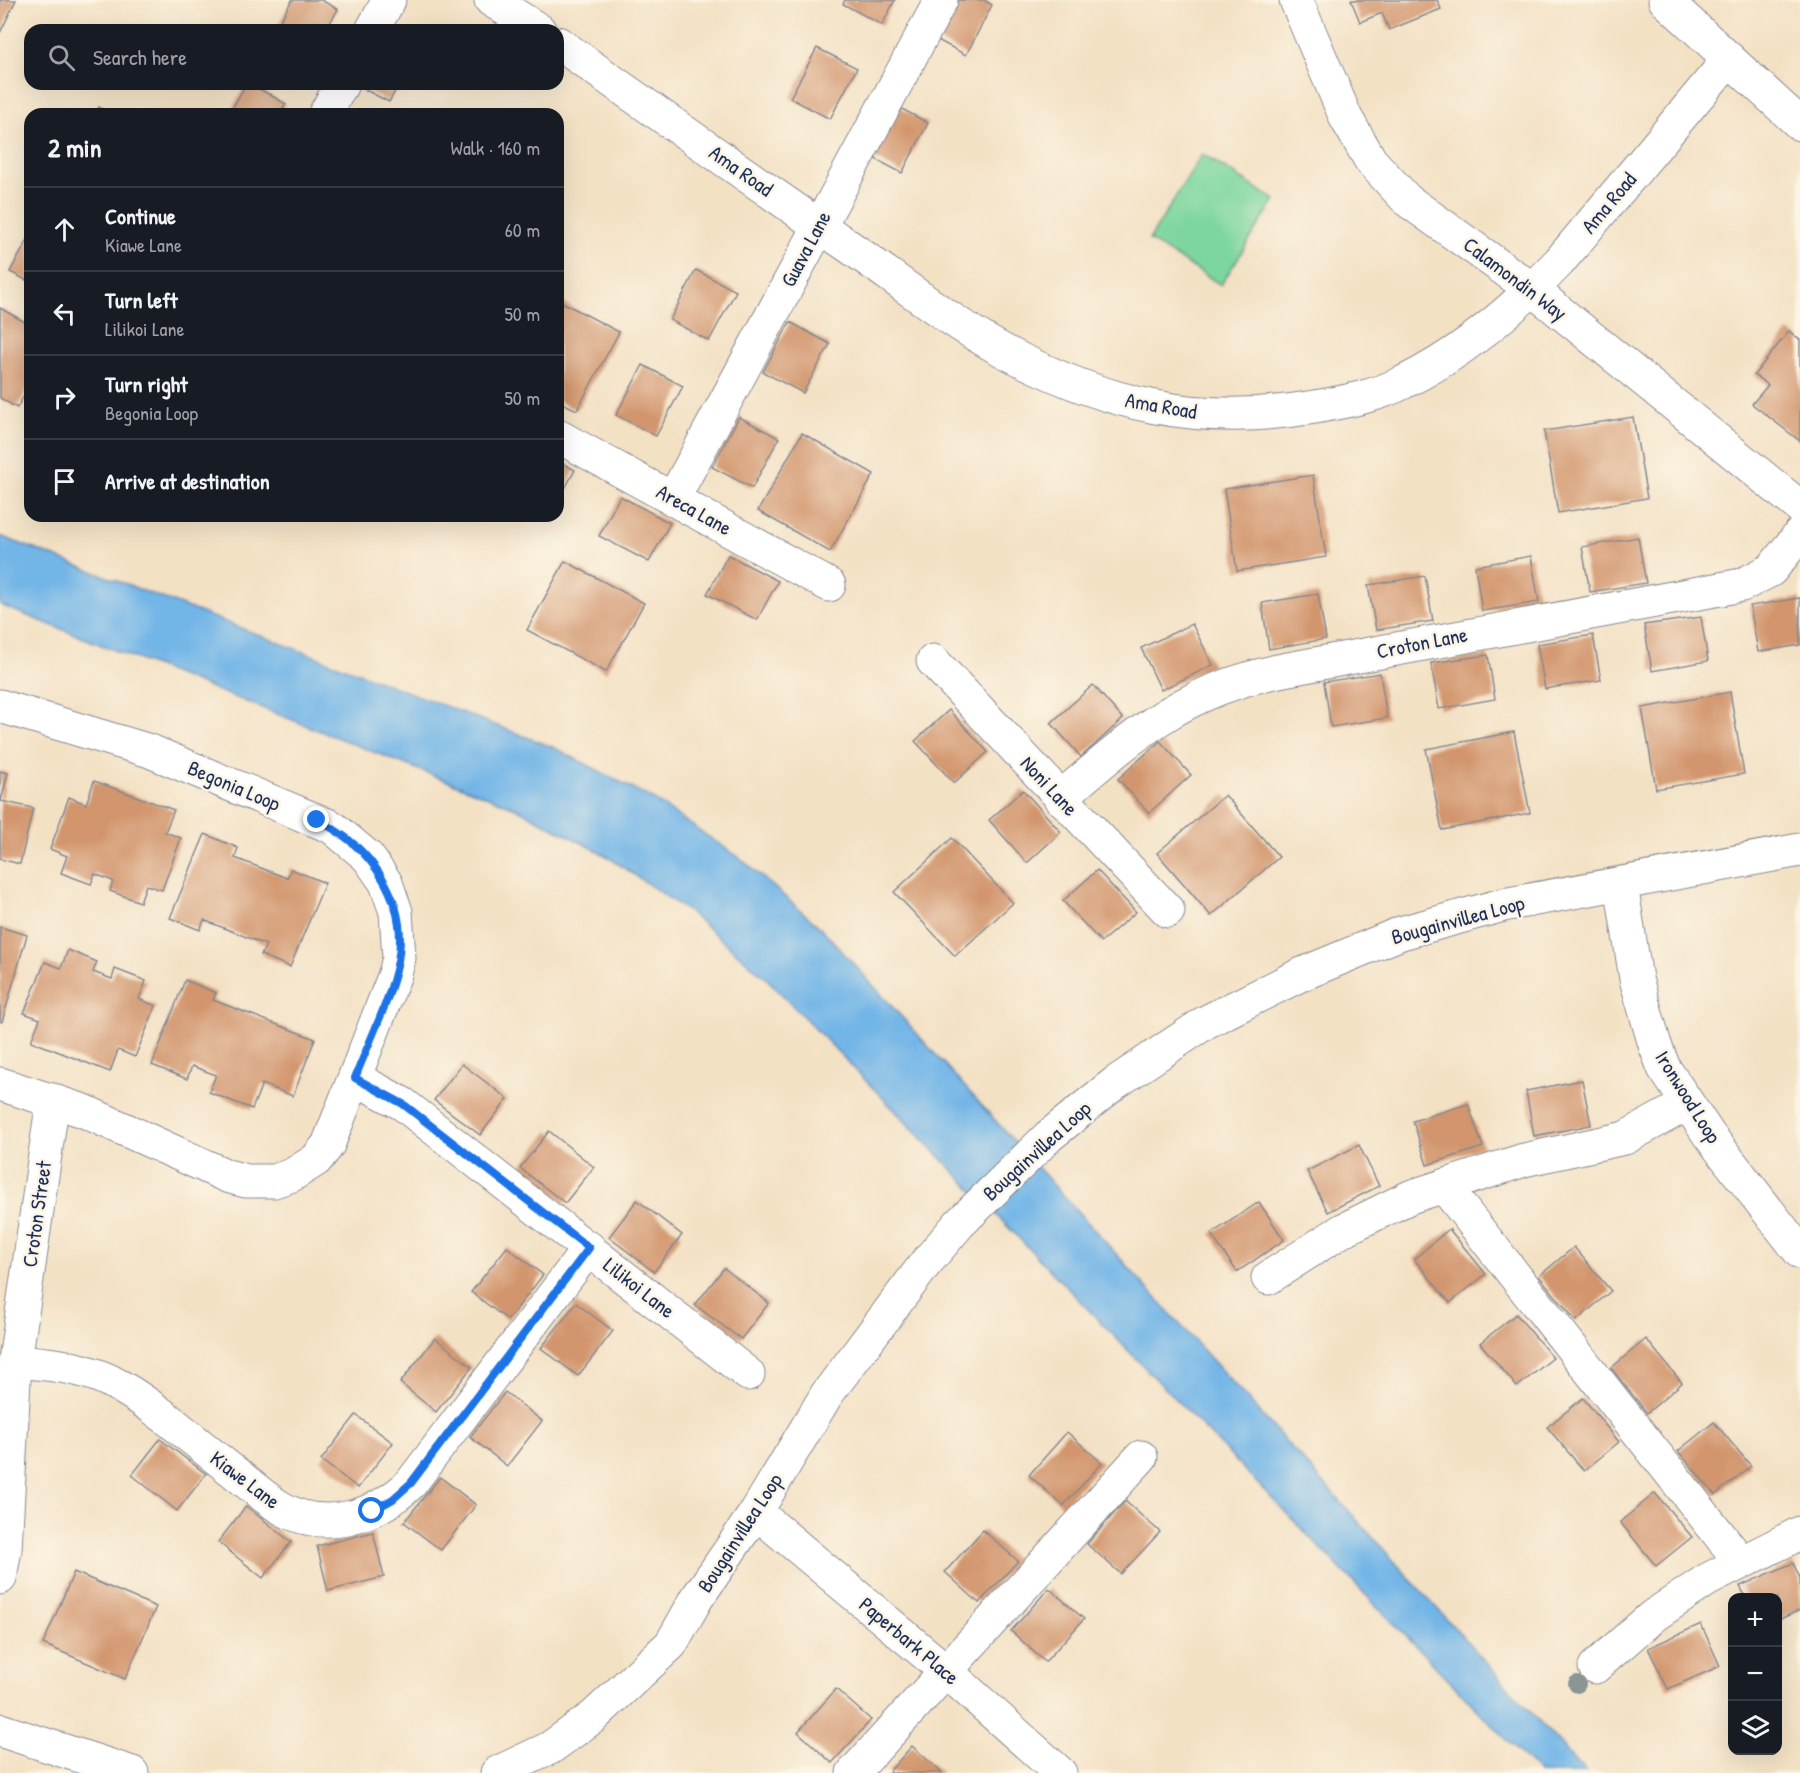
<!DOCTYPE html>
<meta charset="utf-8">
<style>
:root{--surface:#171b24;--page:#242831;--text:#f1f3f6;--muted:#9ea1a6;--line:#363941}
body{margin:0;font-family:"Patrick Hand",sans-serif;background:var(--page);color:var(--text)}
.controls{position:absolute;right:18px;bottom:18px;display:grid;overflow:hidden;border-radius:12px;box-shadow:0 6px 24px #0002}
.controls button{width:54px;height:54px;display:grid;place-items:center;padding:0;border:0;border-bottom:2px solid var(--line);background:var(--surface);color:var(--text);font:30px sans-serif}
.stop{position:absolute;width:18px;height:18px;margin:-14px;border:4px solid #1a73e8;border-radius:50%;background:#fff}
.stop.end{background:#1a73e8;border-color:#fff;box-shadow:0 2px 6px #0008}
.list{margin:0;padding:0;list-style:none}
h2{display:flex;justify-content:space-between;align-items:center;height:78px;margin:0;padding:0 24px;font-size:26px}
h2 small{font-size:20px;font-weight:400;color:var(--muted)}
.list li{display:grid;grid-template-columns:39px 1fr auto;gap:18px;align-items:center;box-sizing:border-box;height:84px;padding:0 24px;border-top:2px solid var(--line)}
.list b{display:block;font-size:22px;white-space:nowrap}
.list p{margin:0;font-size:20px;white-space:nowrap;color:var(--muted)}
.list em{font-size:20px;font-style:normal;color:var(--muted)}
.icon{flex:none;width:33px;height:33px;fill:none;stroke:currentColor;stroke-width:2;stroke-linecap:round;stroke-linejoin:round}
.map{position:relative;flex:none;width:1800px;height:1773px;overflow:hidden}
.search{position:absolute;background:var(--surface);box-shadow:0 6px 24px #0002;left:24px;top:24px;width:540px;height:66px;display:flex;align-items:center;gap:15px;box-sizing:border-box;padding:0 21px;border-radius:18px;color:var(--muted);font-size:22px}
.panel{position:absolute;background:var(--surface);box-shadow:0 6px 24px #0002;left:24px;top:108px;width:540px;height:414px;border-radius:18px}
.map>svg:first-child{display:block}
.green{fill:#7cd69d;stroke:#4c827e;stroke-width:1.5}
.water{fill:#72b5e7;stroke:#4672a2;stroke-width:1.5}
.building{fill:#d2956d}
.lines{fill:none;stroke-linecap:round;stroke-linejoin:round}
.minor-casing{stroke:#878891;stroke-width:35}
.minor{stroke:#fff;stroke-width:33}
.tree{fill:#899695}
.route{stroke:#1a73e8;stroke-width:8}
.labels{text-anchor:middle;stroke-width:5;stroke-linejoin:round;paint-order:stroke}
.street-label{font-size:21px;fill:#1b2f5e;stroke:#fcf5e5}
</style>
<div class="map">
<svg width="1800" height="1773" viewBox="0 0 1800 1773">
<rect width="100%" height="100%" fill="#fcf5e5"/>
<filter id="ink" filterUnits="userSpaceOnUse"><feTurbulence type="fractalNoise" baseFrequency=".0167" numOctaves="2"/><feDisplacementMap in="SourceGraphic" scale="12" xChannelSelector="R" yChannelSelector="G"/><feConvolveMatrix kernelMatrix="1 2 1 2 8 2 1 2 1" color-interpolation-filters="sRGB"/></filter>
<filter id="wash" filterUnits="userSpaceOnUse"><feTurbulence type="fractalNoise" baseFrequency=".008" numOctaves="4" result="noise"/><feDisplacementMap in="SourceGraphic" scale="24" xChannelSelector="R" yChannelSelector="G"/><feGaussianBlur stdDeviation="1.35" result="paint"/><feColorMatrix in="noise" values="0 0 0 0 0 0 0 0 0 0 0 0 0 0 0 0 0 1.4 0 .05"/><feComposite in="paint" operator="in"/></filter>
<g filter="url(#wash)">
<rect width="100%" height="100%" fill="#f3e1c4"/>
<polygon class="green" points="1202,154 1275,200 1221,285 1149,240"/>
<polygon class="water" points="0,536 555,748 651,798 740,858 822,929 1586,1773 1539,1773 766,978 689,912 605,855 516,808 0,605"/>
<g id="blocks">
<g class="building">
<polygon points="0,0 16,0 0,33"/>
<polygon points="292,0 321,0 338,9 326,30 275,30"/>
<polygon points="845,0 895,0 882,25 843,4"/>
<polygon points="944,0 984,0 992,5 966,55 926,34"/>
<polygon points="1351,0 1437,0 1441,9 1389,30 1382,13 1360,22"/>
<polygon points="817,48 857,68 830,119 790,98"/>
<polygon points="246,84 251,84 286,104 280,114 229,114"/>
<polygon points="354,84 399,84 389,102"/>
<polygon points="889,102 928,123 902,173 862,152"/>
<polygon points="99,107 112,114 95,114"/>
<polygon points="30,236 30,282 10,272"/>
<polygon points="696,270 736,291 709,341 670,320"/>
<polygon points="558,300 619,332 577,410 558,401"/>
<polygon points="0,308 30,325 30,385 17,408 0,398"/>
<polygon points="790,322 830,344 803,393 763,372"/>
<polygon points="1789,331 1800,340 1800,441 1752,404 1768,385 1754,375"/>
<polygon points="643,365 683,386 656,436 616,415"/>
<polygon points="739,417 779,438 752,488 712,467"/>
<polygon points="1633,417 1647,498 1558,513 1544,431"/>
<polygon points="802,433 874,474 830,552 758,511"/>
<polygon points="558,461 575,470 558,501"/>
<polygon points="1313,475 1326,557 1237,571 1224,489"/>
<polygon points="620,496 670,523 649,562 599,536"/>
<polygon points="1638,537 1646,583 1590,592 1582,547"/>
<polygon points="728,555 778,581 757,620 707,594"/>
<polygon points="1531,556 1539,602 1482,611 1475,566"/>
<polygon points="565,561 644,603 606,672 527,630"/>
<polygon points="1425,576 1433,621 1376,630 1368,585"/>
<polygon points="1318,594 1326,639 1269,649 1262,603"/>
<polygon points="1800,598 1800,645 1758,652 1750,606"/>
<polygon points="1701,617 1708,661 1652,671 1644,625"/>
<polygon points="1192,624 1213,665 1161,690 1141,648"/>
<polygon points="1593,635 1601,680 1545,689 1537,644"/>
<polygon points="1488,655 1495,699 1439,709 1431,663"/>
<polygon points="1380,673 1387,718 1331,727 1324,682"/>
<polygon points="1093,685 1123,719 1081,757 1051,723"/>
<polygon points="1730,692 1744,774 1656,789 1642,708"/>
<polygon points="949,710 988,752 954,783 915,741"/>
<polygon points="1514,732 1530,813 1442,830 1426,749"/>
<polygon points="1160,741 1191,775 1149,813 1118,779"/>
<polygon points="0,771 8,773 1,801 33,808 20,864 0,859"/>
<polygon points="94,781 174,810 165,832 181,838 162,890 146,885 140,902 110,891 113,881 95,874 91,884 61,873 67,856 50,849 69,797 86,804"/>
<polygon points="1023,790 1061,832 1027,863 989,820"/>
<polygon points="1225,795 1279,857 1211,916 1157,853"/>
<polygon points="205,834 238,848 235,858 287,878 291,869 325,883 290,967 261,955 266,945 204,920 200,930 170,918"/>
<polygon points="952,838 1013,903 955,956 894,892"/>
<polygon points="1097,870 1136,912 1101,942 1063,901"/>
<polygon points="0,927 27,935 2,1022 0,1021"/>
<polygon points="68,950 97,962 93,972 112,979 115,969 146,981 139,999 156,1006 135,1057 118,1050 110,1072 31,1041 40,1019 24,1013 45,962 61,968"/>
<polygon points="185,980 216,993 213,1000 315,1039 293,1096 262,1084 252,1109 209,1092 216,1075 192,1066 187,1079 152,1065"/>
<polygon points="462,1064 508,1099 480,1135 434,1100"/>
<polygon points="1582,1080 1591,1125 1534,1136 1526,1091"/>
<polygon points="1468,1104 1483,1147 1427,1165 1413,1121"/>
<polygon points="549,1131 594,1167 565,1203 520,1168"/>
<polygon points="1359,1145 1379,1186 1328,1212 1307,1171"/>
<polygon points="637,1200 682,1235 654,1272 609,1237"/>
<polygon points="1259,1202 1284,1240 1237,1272 1211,1234"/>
<polygon points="1449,1229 1486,1274 1450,1303 1414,1259"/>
<polygon points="507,1247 543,1275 508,1320 471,1292"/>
<polygon points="1574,1247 1611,1291 1576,1321 1539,1276"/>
<polygon points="724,1268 769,1303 741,1339 695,1305"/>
<polygon points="576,1303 613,1331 578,1376 541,1348"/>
<polygon points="1516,1314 1553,1358 1517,1387 1480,1343"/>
<polygon points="435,1338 472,1367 436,1412 400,1383"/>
<polygon points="1646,1339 1682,1383 1647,1413 1611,1368"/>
<polygon points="505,1392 542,1421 507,1466 470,1437"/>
<polygon points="1583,1398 1619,1442 1584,1471 1547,1427"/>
<polygon points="356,1415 393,1443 358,1488 321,1460"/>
<polygon points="1714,1422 1751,1466 1715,1495 1678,1451"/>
<polygon points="1067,1432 1102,1463 1063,1506 1029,1475"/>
<polygon points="160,1439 206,1474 177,1511 132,1475"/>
<polygon points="440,1477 476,1505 441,1550 404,1522"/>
<polygon points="1655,1493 1692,1537 1656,1566 1620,1522"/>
<polygon points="1125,1501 1160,1532 1121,1574 1087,1544"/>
<polygon points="246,1506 291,1542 263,1578 218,1542"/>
<polygon points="983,1530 1018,1561 979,1603 945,1572"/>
<polygon points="373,1532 384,1577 328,1591 317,1546"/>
<polygon points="1793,1563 1800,1578 1800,1610 1778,1620 1778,1598 1746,1598 1740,1586"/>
<polygon points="74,1572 156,1607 125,1679 43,1644"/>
<polygon points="1049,1588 1084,1619 1045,1662 1011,1631"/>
<polygon points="1701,1624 1720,1666 1668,1689 1648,1648"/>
<polygon points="836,1689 871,1720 832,1763 798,1732"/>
<polygon points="912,1746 942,1773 888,1773"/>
</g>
</g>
</g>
<g filter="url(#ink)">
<use href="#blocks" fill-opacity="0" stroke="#878891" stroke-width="1.5"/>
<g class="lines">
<defs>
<g id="minor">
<polyline points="491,0 539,30"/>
<polyline points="1296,0 1346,118 1371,161 1407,200 1533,290 1800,507"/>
<polyline points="1665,0 1800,124"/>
<polyline points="372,30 389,0"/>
<path d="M558,43C653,110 748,177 844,243C895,278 947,320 1002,350C1106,405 1198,427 1315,407C1344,402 1377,396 1404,382C1462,354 1515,308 1559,262L1729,59"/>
<polyline points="325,114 342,84"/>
<polyline points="558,436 829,585"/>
<polyline points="673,499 941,0"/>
<polyline points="933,661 1168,911"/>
<polyline points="0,706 150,751 332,827 368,857 386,883 396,912 399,958 395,974 328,1145 316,1160 292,1175 274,1181 246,1181 227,1176 84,1111 0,1084"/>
<path d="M1060,798C1137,733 1180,691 1283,670L1742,585L1771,570L1800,534"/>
<polyline points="1621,884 1636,979 1655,1045 1664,1068 1709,1135 1800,1252"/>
<polyline points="355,1078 403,1104 748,1374"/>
<polyline points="1444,1186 1740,1561"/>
<polyline points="1268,1278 1343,1230 1410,1197 1524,1160 1625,1138 1687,1104"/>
<path d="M15,1361C53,1364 88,1367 121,1387C161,1410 197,1444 234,1472C248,1483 262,1496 278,1506C322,1534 376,1517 411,1483L589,1248"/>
<polyline points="756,1512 946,1671 1060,1773"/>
<polyline points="0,1578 5,1549 15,1361 53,1100"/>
<polyline points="1595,1667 1653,1616 1707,1580 1800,1533"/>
<polyline points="0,1730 132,1773"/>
<polyline points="497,1773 550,1748 593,1717 671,1644 697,1598 756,1512 827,1394 925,1264 959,1224 1049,1136 1115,1083 1206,1022 1300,975 1401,933 1503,905 1800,850"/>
<polyline points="853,1773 1141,1457"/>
</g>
</defs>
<use href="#minor" class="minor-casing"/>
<use href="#minor" class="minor"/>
</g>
<circle class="tree" cx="1577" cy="1684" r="9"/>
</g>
<g class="lines" filter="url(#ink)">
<path class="route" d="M317,820C371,846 409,900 398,961C390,1001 369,1041 355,1078L403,1104L589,1248L411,1483L393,1499L372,1511"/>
</g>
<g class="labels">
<g class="street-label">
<text transform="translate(741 171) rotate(35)" y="7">Ama Road</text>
<text transform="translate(1609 203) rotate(-50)" y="7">Ama Road</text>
<text transform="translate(806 249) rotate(-62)" y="7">Guava Lane</text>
<text transform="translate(1515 279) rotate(37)" y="7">Calamondin Way</text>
<text transform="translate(1161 406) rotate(10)" y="7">Ama Road</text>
<text transform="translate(694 510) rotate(29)" y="7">Areca Lane</text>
<text transform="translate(1422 643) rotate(-11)" y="7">Croton Lane</text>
<text transform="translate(234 786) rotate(23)" y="7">Begonia Loop</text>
<text transform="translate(1049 786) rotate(47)" y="7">Noni Lane</text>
<text transform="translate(1458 920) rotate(-15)" y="7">Bougainvillea Loop</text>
<text transform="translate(1688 1097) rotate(58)" y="7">Ironwood Loop</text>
<text transform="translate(1037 1151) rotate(-42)" y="7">Bougainvillea Loop</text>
<text transform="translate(37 1214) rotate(-82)" y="7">Croton Street</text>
<text transform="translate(639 1288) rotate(38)" y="7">Lilikoi Lane</text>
<text transform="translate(245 1480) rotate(37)" y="7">Kiawe Lane</text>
<text transform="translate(740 1533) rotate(-57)" y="7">Bougainvillea Loop</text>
<text transform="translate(909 1641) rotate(40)" y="7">Paperbark Place</text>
</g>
</g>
</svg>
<div class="controls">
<button>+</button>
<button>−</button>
<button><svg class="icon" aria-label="layers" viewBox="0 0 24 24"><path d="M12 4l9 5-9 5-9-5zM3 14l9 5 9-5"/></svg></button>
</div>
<div class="stop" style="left:372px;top:1511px"></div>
<div class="stop end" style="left:317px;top:820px"></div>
<div class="search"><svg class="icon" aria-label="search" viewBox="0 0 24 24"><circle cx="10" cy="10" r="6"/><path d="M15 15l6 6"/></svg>Search here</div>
<section class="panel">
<h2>2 min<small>Walk · 160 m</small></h2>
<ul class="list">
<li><svg class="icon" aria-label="ahead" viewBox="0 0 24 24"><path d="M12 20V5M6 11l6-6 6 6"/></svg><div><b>Continue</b><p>Kiawe Lane</p></div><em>60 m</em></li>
<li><svg class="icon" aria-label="left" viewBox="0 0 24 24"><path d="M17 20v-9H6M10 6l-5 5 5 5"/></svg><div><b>Turn left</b><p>Lilikoi Lane</p></div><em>50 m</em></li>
<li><svg class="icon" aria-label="right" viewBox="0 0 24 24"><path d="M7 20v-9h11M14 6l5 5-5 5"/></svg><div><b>Turn right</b><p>Begonia Loop</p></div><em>50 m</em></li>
<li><svg class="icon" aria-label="arrive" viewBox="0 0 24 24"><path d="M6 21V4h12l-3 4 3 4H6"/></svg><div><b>Arrive at destination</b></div></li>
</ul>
</section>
</div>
